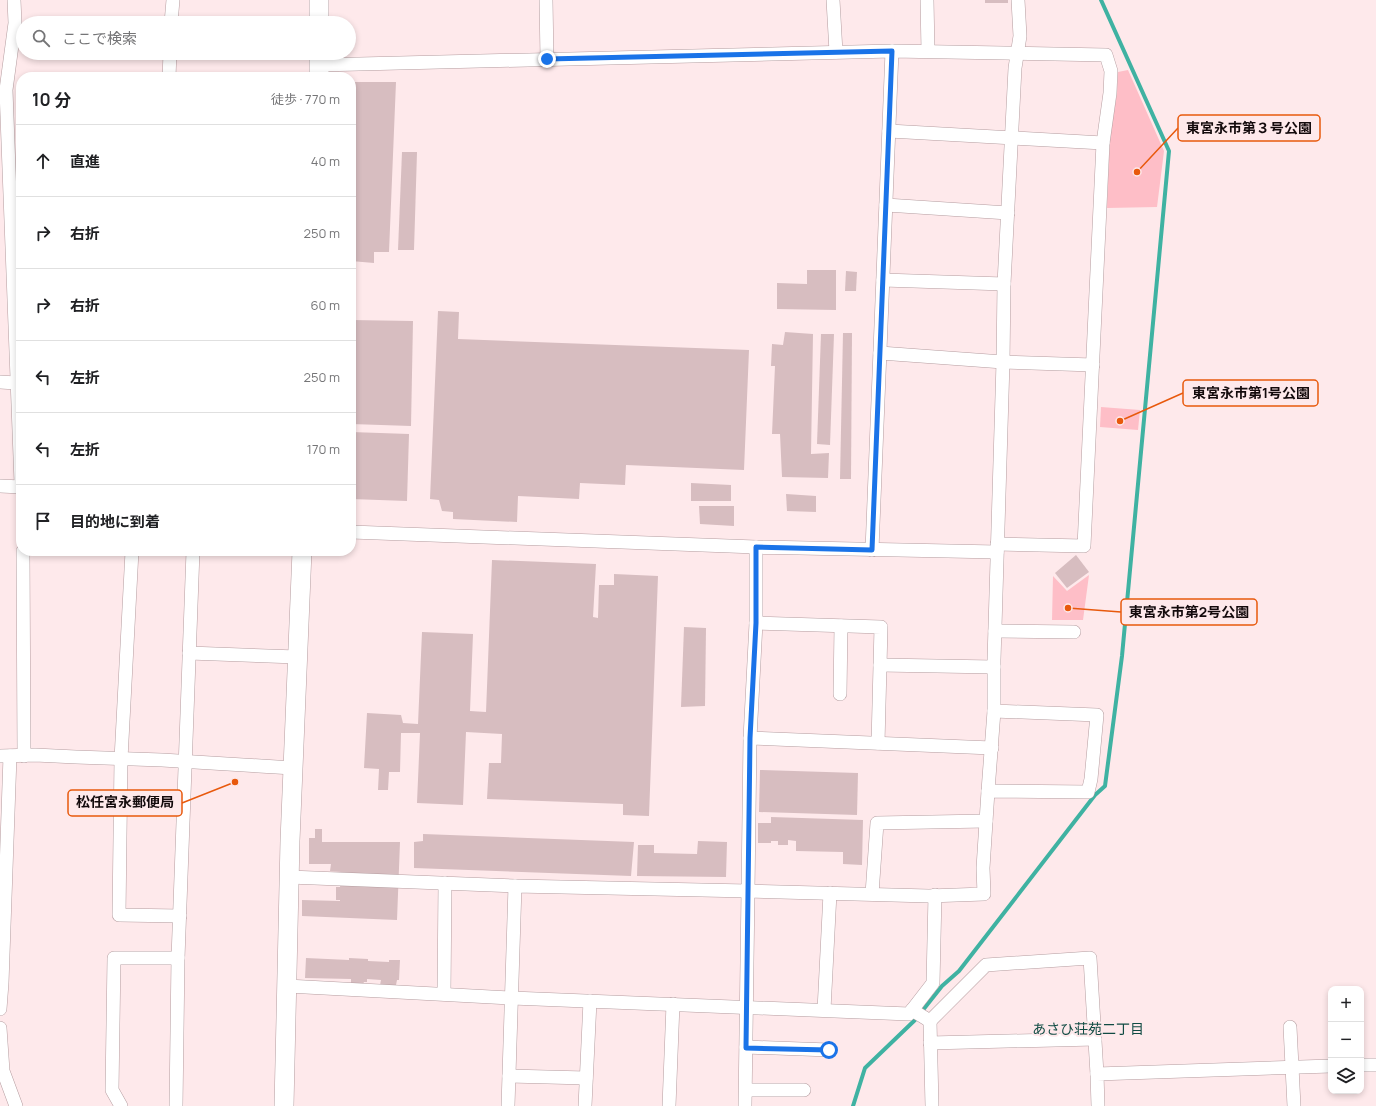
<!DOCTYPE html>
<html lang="ja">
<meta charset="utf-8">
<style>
:root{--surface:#fff;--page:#f2f2f2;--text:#202124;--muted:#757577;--line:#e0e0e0}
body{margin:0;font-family:Manrope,"Noto Sans JP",sans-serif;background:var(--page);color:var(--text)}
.controls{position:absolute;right:12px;bottom:12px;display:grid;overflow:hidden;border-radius:8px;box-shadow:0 2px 6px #0003}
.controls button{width:36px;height:36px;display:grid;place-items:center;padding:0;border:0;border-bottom:1px solid var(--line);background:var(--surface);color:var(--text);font:20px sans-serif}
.stop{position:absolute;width:12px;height:12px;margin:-9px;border:3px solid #1a73e8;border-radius:50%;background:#fff}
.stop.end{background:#1a73e8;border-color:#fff;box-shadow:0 1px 4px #0008}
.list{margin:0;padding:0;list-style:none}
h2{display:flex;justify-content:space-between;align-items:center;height:52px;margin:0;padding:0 16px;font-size:17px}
h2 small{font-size:13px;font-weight:400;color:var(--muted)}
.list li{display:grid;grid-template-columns:26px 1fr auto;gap:12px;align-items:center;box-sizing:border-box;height:72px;padding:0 16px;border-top:1px solid var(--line)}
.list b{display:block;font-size:15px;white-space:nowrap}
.list em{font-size:13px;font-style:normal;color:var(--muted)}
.icon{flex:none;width:22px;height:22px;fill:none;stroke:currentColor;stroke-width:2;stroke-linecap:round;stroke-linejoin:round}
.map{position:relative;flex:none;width:1376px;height:1106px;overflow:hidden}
.search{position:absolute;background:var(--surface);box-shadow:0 2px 6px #0003;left:16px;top:16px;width:340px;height:44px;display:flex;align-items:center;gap:10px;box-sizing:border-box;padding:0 14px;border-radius:22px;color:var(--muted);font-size:15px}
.panel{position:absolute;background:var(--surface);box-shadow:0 2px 6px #0003;left:16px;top:72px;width:340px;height:484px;border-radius:16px}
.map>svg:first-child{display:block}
.green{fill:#febec7}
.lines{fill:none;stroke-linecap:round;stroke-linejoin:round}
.stream{stroke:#3fb2a2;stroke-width:4}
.building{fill:#d7bdc0}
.street-casing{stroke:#b59da0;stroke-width:14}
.secondary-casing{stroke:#b59da0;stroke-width:20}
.street{stroke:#fff;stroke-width:13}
.secondary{stroke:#fff;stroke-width:19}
.route{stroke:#1a73e8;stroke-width:5}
.labels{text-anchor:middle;stroke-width:4;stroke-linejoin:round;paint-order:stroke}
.neighbourhood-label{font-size:14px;fill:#104b43;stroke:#fee9eb}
.leader{fill:none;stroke:#e8590c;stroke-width:1.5}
.callout-dot{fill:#e8590c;stroke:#fee9eb;stroke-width:1.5}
.callout{fill:#fee9eb;stroke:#e8590c;stroke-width:1.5}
.callout-label{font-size:14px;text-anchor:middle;font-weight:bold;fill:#130a0c}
</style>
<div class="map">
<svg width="1376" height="1106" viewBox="0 0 1376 1106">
<rect width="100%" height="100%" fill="#fee9eb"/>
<g class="green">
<polygon points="1128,70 1164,151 1157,207 1107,208 1110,135 1117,93 1118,72"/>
<polygon points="1101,407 1140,410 1138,430 1100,427"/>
<polygon points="1089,575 1083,620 1052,620 1053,576 1067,591"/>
</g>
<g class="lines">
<polyline class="stream" points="853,1106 865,1068 915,1020 942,986 959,971 1095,795 1105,786 1122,656 1169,151 1101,0"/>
</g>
<g class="building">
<rect x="985" y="0" width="23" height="3"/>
<polygon points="351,82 396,82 389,252 374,252 374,263 351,261"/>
<polygon points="402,152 417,152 414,250 398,250"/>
<polygon points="807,270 836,270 836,310 777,309 777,283 807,284"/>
<polygon points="846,271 857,272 856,291 845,291"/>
<polygon points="438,311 459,312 458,339 749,350 744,470 626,465 625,485 580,483 579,499 518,496 517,522 453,519 453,512 442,511 439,500 430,499"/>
<polygon points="351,320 413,321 411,426 351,424"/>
<polygon points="785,332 813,334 811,454 829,453 828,478 782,477 780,434 772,434 775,366 771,366 772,344 783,345"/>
<polygon points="843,333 852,333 851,479 840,479"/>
<polygon points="821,334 834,334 830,445 817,444"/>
<polygon points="351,432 409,434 407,501 351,499"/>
<polygon points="691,483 731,485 731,501 691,501"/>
<polygon points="786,494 816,496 816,512 787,511"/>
<polygon points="699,506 734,506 734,526 700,524"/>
<polygon points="1076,555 1089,572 1067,588 1055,573"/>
<polygon points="492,560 596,564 593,617 598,618 599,585 614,585 614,574 658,576 649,816 623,815 623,804 487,799 489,763 501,763 502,734 466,732 463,805 417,803 420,733 401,733 400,772 389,772 388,790 378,790 379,769 364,768 367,713 401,715 403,723 418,724 422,632 473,634 470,711 486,712"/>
<polygon points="684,627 706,628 705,706 681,707"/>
<polygon points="760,770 858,773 857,815 759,812"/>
<polygon points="771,817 863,820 862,865 843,864 843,852 796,851 796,841 788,840 788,845 778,845 778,841 771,841 771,843 758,843 758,823 771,823"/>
<polygon points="315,829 322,829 322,842 400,842 397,920 302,916 302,900 340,901 340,900 336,900 336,887 340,887 341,872 330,871 331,864 309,864 309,838 315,838"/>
<polygon points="423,834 634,842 631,876 414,868 414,842 423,841"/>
<polygon points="698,841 727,842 726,877 637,876 638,845 654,845 654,853 697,854"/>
<polygon points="306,958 349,960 349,958 368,959 368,961 389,962 389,960 400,960 399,980 397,980 396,985 380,985 381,980 367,979 367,982 364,982 363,984 351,983 351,979 305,978"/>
</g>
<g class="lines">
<defs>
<g id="street">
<polyline points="14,0 15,23 6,90 21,483"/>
<polyline points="546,0 547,59"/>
<polyline points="833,0 836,52"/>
<polyline points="927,0 928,51"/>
<polyline points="171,23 173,0"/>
<polyline points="319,65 892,51 1106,55 1111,71 1110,93 1103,143 1084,546 997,544"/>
<polyline points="169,77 170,53"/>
<polyline points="889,131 1103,143"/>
<polyline points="886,205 1008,213"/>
<polyline points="883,280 1004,284"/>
<polyline points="880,353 1003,362 1093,365"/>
<polyline points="0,382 16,383"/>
<polyline points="0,486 21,487"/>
<polyline points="351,532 756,547"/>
<polyline points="872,550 892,51"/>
<polyline points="23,551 24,756"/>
<polyline points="132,551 121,759 119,915 180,916"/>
<polyline points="756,623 881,627 878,743"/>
<polyline points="995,631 1074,632"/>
<polyline points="189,653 297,657"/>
<polyline points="880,665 994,667"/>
<polyline points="840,694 841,626"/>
<polyline points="750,738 992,748"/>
<polyline points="0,756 35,755 76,757 162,760 293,768"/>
<polyline points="988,791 994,711"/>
<polyline points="289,877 515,886"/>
<polyline points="872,894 877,823 986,821"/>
<polyline points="178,958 193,551"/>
<polyline points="287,986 512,998 909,1014 933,983 935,895"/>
<polyline points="444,994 445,883"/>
<polyline points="0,1009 2,983 10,756"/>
<polyline points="824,1010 830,893"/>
<polyline points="912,1010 930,1021 986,965 1090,958 1097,1074"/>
<polyline points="930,1021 932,1106"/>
<polyline points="1290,1027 1294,1106"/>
<polyline points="0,1028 3,1071 16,1106"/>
<polyline points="930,1043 1095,1039"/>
<polyline points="746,1047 829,1050"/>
<polyline points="1361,1065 1376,1065"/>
<polyline points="509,1076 586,1078"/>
<polyline points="746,1090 804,1090"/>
<polyline points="121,1106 112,1090 114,958 178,958 176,1106"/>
<polyline points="508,1106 515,886 748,891 750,738 756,623 756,547 997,552"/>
<polyline points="585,1106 590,1001"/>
<polyline points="669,1106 673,1004"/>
<polyline points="745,1106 748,891 929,896 984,894 983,868 988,791 1088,792 1091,779 1097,715 994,711 994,660 1003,362 1004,284 1015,68 1020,36 1018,0"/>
<polyline points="1098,1106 1097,1074 1331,1066"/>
</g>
<g id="secondary">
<polyline points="319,0 319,23"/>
<polyline points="319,77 319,53"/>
<polyline points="284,1106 290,841 302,551"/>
</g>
</defs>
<use href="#street" class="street-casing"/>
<use href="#secondary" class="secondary-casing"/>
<use href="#street" class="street"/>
<use href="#secondary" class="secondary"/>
</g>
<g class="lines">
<polyline class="route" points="547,59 892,51 872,550 756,547 756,623 750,738 746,1048 829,1050"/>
</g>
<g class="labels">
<g class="neighbourhood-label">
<text x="1088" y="1034">あさひ荘苑二丁目</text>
</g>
</g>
<path class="leader" d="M1137 172L1178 128M1120 421L1183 393M1068 608L1121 612M235 782L182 803"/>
<g class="callout-dot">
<circle cx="1137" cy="172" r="4"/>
<circle cx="1120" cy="421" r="4"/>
<circle cx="1068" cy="608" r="4"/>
<circle cx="235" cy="782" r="4"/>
</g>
<g class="callout">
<rect x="1178" y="115" width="142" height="26" rx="4"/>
<rect x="1183" y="380" width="135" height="26" rx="4"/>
<rect x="1121" y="599" width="136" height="26" rx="4"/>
<rect x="68" y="790" width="114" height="26" rx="4"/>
</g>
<g class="callout-label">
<text x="1249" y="133">東宮永市第３号公園</text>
<text x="1251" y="398">東宮永市第1号公園</text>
<text x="1189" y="617">東宮永市第2号公園</text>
<text x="125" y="807">松任宮永郵便局</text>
</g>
</svg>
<div class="controls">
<button>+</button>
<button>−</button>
<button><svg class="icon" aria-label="layers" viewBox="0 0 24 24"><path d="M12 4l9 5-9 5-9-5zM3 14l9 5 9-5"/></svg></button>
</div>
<div class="stop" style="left:829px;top:1050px"></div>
<div class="stop end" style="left:547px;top:59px"></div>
<div class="search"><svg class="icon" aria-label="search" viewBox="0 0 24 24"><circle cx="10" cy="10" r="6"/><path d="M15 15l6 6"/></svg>ここで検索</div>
<section class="panel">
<h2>10 分<small>徒歩 · 770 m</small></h2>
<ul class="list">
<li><svg class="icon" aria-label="ahead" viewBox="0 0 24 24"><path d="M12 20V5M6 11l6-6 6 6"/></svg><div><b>直進</b></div><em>40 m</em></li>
<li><svg class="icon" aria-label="right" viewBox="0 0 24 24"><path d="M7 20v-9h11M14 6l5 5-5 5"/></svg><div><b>右折</b></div><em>250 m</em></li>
<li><svg class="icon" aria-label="right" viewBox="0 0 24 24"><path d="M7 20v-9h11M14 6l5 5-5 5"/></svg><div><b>右折</b></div><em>60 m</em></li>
<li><svg class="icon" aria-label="left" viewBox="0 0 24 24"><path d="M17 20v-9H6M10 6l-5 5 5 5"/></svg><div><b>左折</b></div><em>250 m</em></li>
<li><svg class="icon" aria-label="left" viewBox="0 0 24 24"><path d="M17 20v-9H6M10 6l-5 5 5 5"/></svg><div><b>左折</b></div><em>170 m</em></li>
<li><svg class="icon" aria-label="arrive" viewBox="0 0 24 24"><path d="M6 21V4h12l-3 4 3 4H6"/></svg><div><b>目的地に到着</b></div></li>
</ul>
</section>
</div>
